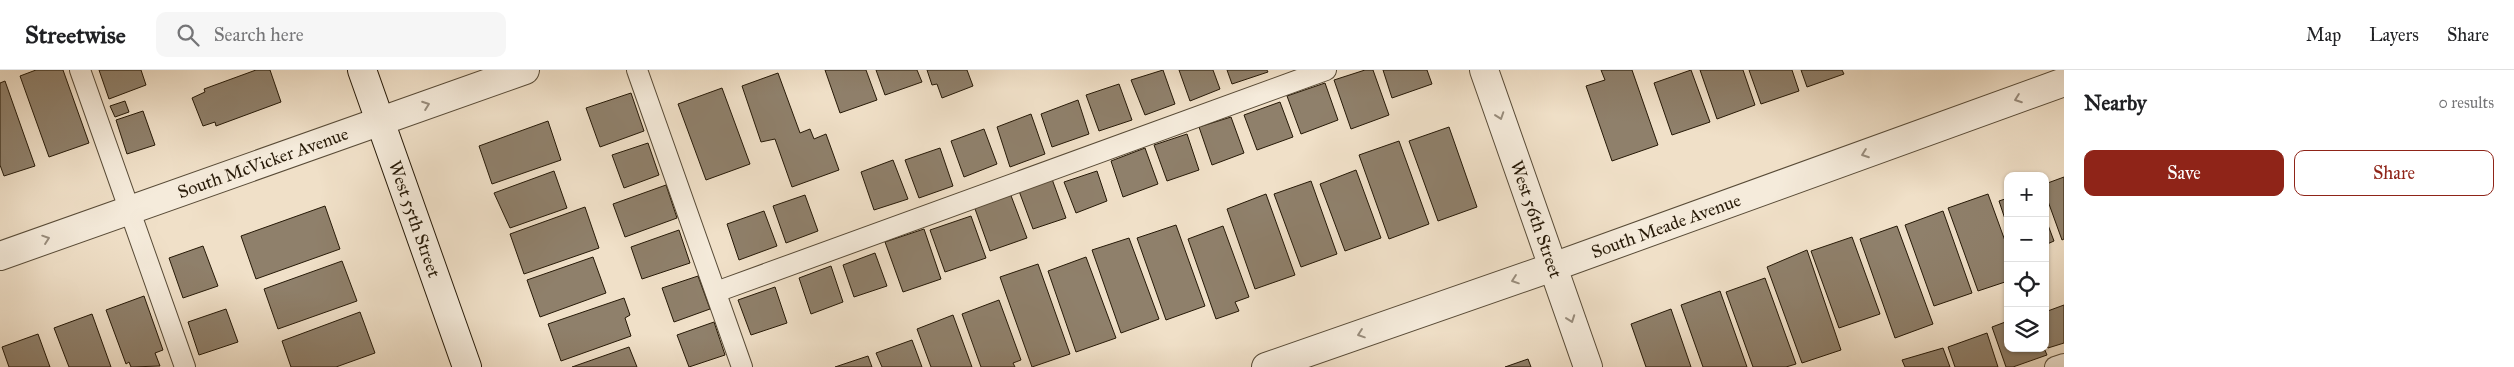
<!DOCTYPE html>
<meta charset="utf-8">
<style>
:root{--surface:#fff;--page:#f6f6f6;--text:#202124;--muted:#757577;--line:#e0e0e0;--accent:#8f2418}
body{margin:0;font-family:"IM FELL Great Primer",serif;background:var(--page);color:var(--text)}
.controls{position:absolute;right:15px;bottom:15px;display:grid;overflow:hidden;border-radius:10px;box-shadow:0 1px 4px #0004}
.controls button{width:45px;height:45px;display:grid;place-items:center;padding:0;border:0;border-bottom:1px solid var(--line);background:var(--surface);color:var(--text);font:25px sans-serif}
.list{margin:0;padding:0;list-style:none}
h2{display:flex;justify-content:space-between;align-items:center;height:65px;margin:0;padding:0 20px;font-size:21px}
h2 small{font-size:16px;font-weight:400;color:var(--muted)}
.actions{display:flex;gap:10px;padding:15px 20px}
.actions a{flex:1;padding:11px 0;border:1px solid var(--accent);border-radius:10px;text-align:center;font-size:18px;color:var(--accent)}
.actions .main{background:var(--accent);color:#fff}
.icon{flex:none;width:28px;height:28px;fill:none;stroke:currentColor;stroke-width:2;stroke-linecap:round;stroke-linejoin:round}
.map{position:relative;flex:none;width:2064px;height:297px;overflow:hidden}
header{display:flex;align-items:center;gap:30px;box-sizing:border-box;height:70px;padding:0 25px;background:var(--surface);border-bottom:1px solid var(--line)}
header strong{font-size:24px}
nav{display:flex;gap:28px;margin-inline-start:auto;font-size:18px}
.search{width:350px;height:45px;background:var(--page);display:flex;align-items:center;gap:12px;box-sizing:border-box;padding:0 18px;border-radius:10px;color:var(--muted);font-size:19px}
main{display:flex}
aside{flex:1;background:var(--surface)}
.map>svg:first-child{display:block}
.building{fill:#8f806b;stroke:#261907}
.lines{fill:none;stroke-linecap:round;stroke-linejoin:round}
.service-casing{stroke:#584b37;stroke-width:22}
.minor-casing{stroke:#584b37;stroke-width:30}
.secondary-casing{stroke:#261907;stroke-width:30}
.service{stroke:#f5ebdb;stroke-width:20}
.minor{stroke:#f5ebdb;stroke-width:28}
.secondary{stroke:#f5ebdb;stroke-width:28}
.oneway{stroke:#988c7c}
.labels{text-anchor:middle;stroke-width:5;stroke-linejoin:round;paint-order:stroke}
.street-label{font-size:18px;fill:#261907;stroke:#f5ebdb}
</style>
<header>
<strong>Streetwise</strong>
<div class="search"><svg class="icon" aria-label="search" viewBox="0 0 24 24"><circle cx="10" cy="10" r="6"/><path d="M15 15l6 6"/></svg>Search here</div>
<nav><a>Map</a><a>Layers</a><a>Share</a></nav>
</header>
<main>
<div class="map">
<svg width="2064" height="297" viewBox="0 0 2064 297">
<rect width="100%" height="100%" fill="#f0e0c8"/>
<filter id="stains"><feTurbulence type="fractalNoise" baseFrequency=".004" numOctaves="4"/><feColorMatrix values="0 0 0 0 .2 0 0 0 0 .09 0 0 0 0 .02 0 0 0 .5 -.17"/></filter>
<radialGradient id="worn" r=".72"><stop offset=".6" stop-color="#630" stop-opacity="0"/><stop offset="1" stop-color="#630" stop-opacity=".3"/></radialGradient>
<g class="building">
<polygon points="36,0 63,0 89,73 49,87 20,6"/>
<polygon points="99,0 141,0 146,15 109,29"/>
<polygon points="256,0 270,0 281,32 216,56 215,52 203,56 192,28 205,22 204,19"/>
<polygon points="825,0 866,0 877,30 840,43"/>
<polygon points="876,0 917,0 922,12 885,25"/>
<polygon points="927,0 967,0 973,16 942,28 937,14 932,15"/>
<polygon points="1163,0 1175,34 1145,45 1131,10"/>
<polygon points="1179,0 1213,0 1220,19 1190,31"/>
<polygon points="1227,0 1267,0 1268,2 1232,14"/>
<polygon points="1365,0 1373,0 1389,45 1351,59 1334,10"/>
<polygon points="1383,0 1427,0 1432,14 1392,28"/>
<polygon points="1601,0 1632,0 1658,75 1612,91 1586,16 1605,10"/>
<polygon points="1691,0 1710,52 1672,65 1654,13"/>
<polygon points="1700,0 1743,0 1755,35 1717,49"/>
<polygon points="1749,0 1792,0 1799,21 1761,34"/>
<polygon points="1801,0 1842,0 1844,4 1807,17"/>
<polygon points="778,3 800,63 810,59 814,69 826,64 839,100 792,117 775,69 761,72 742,16"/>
<polygon points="5,11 35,96 4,106 0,95 0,13"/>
<polygon points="1325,13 1338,50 1301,64 1287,26"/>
<polygon points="1119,14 1132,50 1099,61 1086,25"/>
<polygon points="722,18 750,94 706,110 678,34"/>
<polygon points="631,23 644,61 600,77 586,38"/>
<polygon points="1078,30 1089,64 1052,77 1041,44"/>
<polygon points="125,31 129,42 115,47 110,36"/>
<polygon points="1280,32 1293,67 1257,80 1244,45"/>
<polygon points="143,41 155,75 127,84 116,50"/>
<polygon points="1031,44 1045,84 1010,97 997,57"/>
<polygon points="1231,47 1244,83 1212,95 1199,57"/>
<polygon points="548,51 561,90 492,114 479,76"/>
<polygon points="1449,57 1477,137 1438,151 1409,71"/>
<polygon points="984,59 997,94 964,107 951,71"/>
<polygon points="1187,64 1199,100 1167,111 1154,75"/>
<polygon points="1399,71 1429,154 1389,169 1359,85"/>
<polygon points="648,73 659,105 624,118 612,85"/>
<polygon points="940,78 953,116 919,128 905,90"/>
<polygon points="1145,78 1158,114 1123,127 1111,91"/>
<polygon points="893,90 908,129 874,140 861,102"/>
<polygon points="1356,100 1381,168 1345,181 1320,114"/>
<polygon points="554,101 567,138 510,158 494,123"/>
<polygon points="1097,101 1107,131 1076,143 1064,112"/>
<polygon points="2064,107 2064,169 2062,170 2045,123 2045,114"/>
<polygon points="1052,109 1066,148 1033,159 1019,121"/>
<polygon points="1311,111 1337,184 1301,197 1274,124"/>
<polygon points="666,115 677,148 625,167 613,134"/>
<polygon points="1010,123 1027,168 990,181 974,136"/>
<polygon points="1266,124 1295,205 1255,219 1227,139"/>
<polygon points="1988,124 2008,179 2008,211 1978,221 1948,138"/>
<polygon points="805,125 818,161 786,173 773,136"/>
<polygon points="2008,128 2008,158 1999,131"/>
<polygon points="325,136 340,179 256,209 241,166"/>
<polygon points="585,137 599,178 524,204 510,164"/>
<polygon points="764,141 777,176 739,190 727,154"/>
<polygon points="1943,141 1972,223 1934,236 1905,155"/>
<polygon points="971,146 986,188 945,202 930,160"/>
<polygon points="2045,147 2054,171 2045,175"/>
<polygon points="1176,155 1205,236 1166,250 1137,168"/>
<polygon points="1223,156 1249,227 1235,232 1239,241 1216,249 1188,169"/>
<polygon points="1897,156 1933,254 1895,268 1860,169"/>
<polygon points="924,159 941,209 903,222 885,172"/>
<polygon points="679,160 690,193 642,209 631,177"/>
<polygon points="1852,167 1880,244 1839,258 1811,181"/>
<polygon points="1129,168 1159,249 1121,263 1092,180"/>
<polygon points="203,176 218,216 183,228 169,188"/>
<polygon points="1807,180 1841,280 1802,293 1767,197"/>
<polygon points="875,183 887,216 854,227 843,195"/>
<polygon points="593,187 606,223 540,247 527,210"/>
<polygon points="1086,187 1116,268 1076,282 1048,201"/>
<polygon points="342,191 357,231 278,259 264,219"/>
<polygon points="1038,194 1070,284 1032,297 1000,207"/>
<polygon points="831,196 843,232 811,244 799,208"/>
<polygon points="698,206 710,239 674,252 662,218"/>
<polygon points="1765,208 1796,294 1786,297 1753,297 1726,222"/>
<polygon points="775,217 787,253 751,265 738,230"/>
<polygon points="1720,221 1747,297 1703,297 1681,235"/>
<polygon points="144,226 163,280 155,283 160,296 131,297 129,292 126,294 106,240"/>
<polygon points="624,228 630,245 625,248 631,266 561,291 548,254"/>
<polygon points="999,230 1021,290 1013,293 1015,297 981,297 962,244"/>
<polygon points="2064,235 2064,273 2048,278 2045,270 2045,242"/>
<polygon points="226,239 238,272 199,285 188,252"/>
<polygon points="1671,239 1691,297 1646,297 1631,254"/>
<polygon points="360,242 375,283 336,297 291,297 282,271"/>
<polygon points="92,244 111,297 69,297 54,258"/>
<polygon points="953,245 972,297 931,297 917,259"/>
<polygon points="2008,251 2008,278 2044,278 2047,285 2013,297 2006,297 1992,257"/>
<polygon points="714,252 725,285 689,297 677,265"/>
<polygon points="1987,263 1998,297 1955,297 1948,277"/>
<polygon points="38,264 50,297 9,297 2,277"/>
<polygon points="912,270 922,297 882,297 876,283"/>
<polygon points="629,277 637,297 572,297"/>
<polygon points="1943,278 1950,297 1905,297 1902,290"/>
<polygon points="868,286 872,297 835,297"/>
<polygon points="1528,289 1531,297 1505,297"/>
</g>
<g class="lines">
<defs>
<g id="service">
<polyline points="80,0 185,297"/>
<polyline points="637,0 742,297"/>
<polyline points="716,222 1326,0"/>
<polyline points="2055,297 2064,294"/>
</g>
<g id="minor">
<path id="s1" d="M1484,0L1588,297"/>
<path id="s2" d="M0,186L525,0"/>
<path id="s3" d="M1266,297L1553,197L2064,12"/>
</g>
<g id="secondary">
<path id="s4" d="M362,0L467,297"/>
</g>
</defs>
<use href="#service" class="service-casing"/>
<use href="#minor" class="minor-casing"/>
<use href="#secondary" class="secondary-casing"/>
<use href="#service" class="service"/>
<use href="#minor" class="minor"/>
<use href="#secondary" class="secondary"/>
</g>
<defs><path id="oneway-chevron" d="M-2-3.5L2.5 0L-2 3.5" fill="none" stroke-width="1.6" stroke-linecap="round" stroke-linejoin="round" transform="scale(1.25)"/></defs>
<g class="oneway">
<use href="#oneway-chevron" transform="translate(2018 29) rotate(160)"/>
<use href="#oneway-chevron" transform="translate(426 35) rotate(-20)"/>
<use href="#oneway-chevron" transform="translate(1500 46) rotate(71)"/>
<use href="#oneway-chevron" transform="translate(1865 84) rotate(160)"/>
<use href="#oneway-chevron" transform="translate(46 169) rotate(-19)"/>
<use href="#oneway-chevron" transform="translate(1515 210) rotate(161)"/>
<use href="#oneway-chevron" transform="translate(1571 249) rotate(70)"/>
<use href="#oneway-chevron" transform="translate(1361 264) rotate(161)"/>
</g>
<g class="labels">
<g class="street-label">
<text dy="6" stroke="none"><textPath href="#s2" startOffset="279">South McVicker Avenue</textPath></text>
<text dy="6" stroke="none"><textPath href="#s4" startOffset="158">West 55th Street</textPath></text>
<text dy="6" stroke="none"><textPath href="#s1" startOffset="158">West 56th Street</textPath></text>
<text dy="6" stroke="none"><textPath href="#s3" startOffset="424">South Meade Avenue</textPath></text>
</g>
</g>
<rect width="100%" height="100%" filter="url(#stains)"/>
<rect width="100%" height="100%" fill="url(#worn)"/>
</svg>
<div class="controls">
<button>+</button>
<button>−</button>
<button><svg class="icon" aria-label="locate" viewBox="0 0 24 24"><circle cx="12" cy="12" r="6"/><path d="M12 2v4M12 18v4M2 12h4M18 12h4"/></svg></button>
<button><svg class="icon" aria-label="layers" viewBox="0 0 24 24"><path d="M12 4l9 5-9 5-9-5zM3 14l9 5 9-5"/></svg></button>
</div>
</div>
<aside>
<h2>Nearby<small>0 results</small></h2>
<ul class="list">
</ul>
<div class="actions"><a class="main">Save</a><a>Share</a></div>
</aside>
</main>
